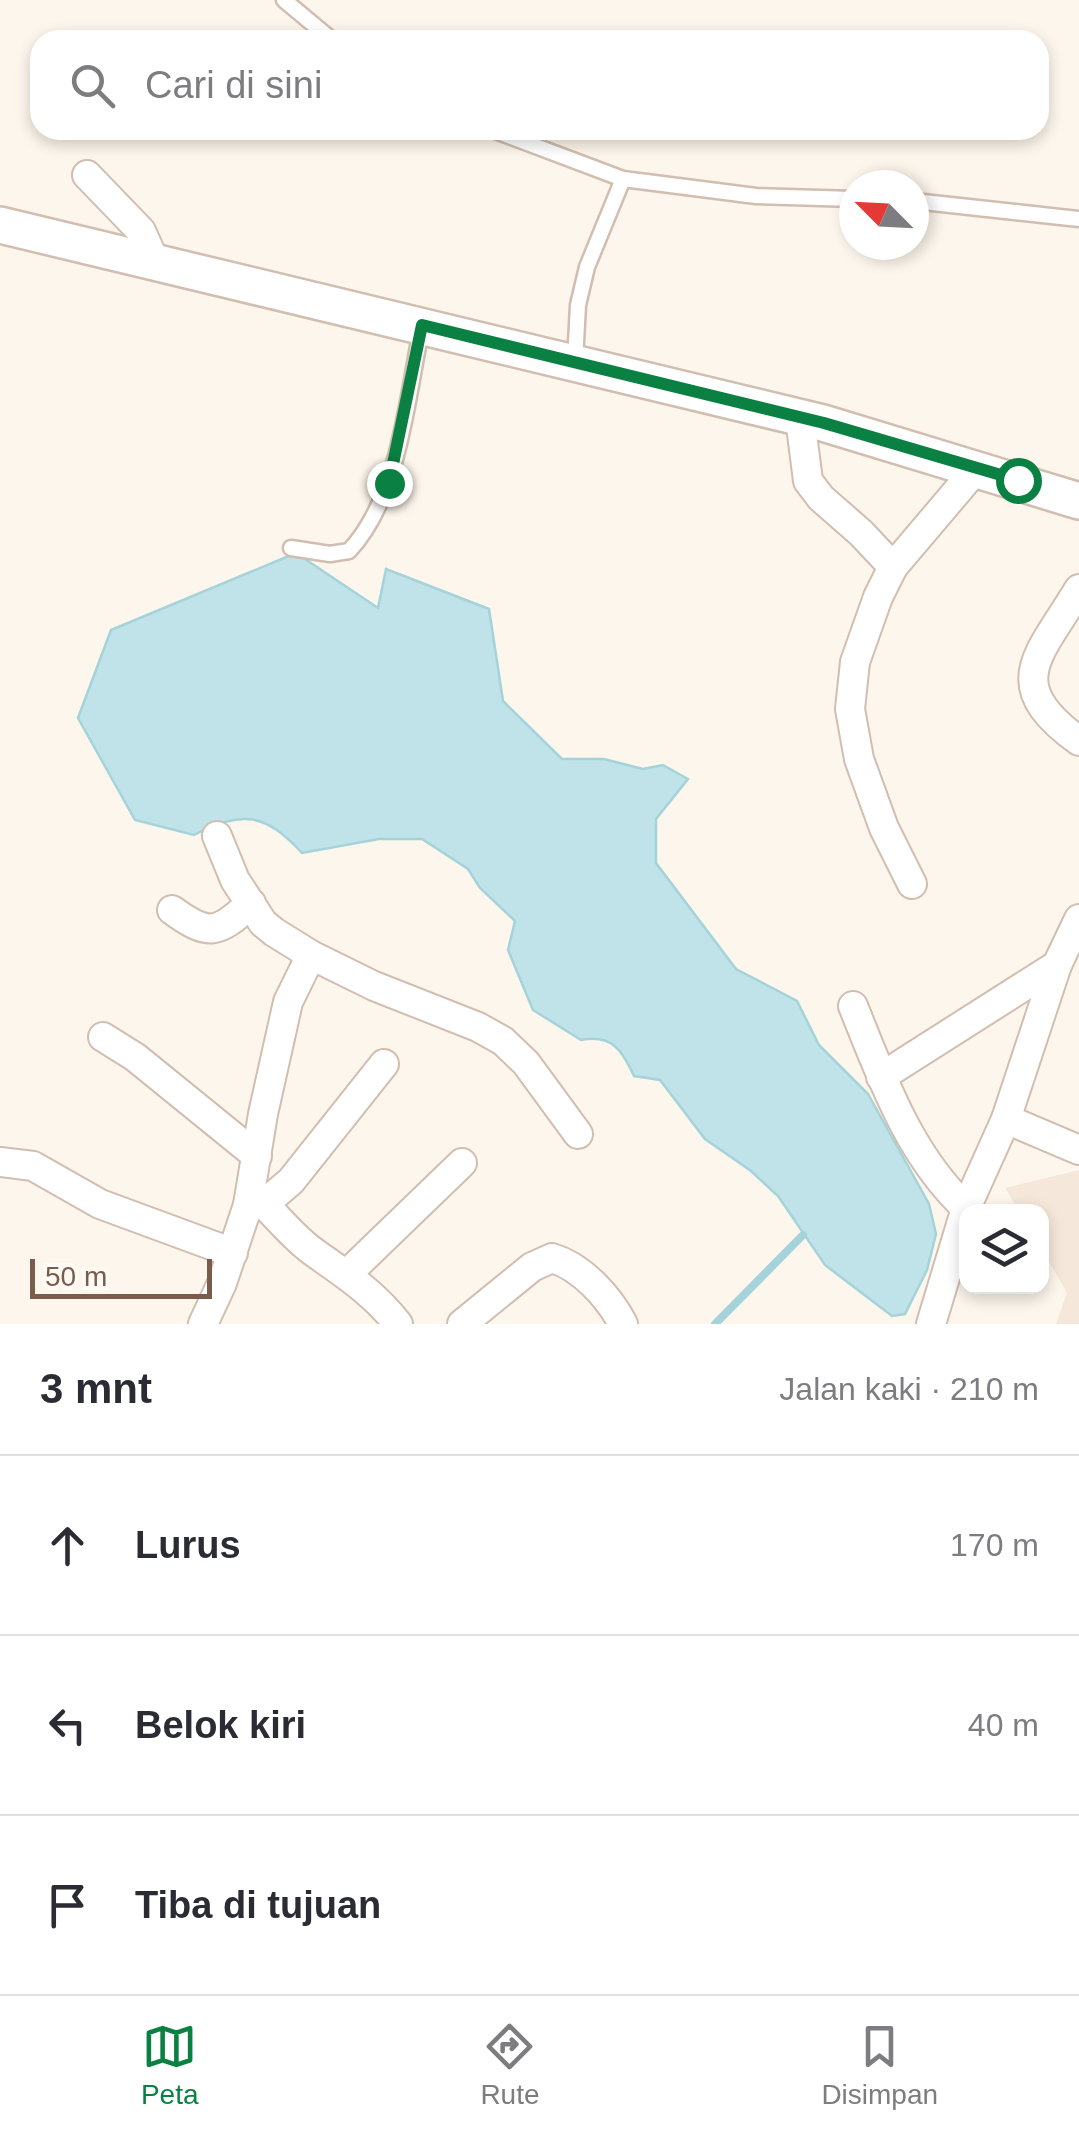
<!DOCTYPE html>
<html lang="id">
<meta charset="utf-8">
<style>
:root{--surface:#fff;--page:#f2f2f3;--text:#2b2b33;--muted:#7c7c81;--line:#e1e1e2;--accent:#0b8043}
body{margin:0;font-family:Helvetica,sans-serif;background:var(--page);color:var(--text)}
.controls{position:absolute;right:30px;bottom:30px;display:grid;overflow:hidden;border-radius:20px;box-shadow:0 5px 15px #0003}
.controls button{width:90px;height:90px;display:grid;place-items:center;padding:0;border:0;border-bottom:2px solid var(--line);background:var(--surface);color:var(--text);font:50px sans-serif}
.compass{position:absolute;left:839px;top:170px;width:90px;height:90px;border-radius:50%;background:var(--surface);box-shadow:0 5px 15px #0003;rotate:294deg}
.scale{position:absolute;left:30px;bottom:25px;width:182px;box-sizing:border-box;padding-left:10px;border:5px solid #7a5c4d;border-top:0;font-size:28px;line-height:35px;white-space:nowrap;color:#7a5c4d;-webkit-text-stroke:8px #fffaf3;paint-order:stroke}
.stop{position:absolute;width:30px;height:30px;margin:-22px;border:8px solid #0b8043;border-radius:50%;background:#fff}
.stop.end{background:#0b8043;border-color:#fff;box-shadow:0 2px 10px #0008}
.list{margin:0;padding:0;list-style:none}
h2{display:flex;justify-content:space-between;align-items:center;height:130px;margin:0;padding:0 40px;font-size:42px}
h2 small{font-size:32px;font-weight:400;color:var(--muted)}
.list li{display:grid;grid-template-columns:65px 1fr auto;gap:30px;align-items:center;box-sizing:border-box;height:180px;padding:0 40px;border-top:2px solid var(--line)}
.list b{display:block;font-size:38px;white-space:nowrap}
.list em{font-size:32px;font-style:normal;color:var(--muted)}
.icon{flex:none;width:55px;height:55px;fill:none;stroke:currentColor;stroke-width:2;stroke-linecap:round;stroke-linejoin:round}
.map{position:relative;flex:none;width:1079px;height:1324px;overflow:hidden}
.search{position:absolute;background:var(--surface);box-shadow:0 5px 15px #0003;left:30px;right:30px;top:30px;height:110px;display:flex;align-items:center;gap:25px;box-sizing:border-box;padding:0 35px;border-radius:30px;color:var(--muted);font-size:38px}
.sheet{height:670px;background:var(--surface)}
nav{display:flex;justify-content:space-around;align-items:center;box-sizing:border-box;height:140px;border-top:2px solid var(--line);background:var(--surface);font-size:28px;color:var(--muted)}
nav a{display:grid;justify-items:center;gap:5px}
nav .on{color:var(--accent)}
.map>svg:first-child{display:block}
.residential{fill:#f5e8da}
.water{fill:#bfe3e8;stroke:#a5d3da;stroke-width:2.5}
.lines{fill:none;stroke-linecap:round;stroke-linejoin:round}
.stream{stroke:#a5d3da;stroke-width:8}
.service-casing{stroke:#d1beb0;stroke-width:19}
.minor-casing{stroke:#d1beb0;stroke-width:32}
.tertiary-casing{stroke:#d1beb0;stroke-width:40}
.service{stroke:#fff;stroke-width:14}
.minor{stroke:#fff;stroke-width:28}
.tertiary{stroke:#fff;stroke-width:35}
.route{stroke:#0b8043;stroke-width:12}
</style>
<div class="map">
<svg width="1079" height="1324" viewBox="0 0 1079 1324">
<rect width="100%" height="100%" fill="#fdf6ec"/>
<polygon class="residential" points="1079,1170 1079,1324 1056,1324 1067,1293 1042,1249 1042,1212 1019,1211 1005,1188"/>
<path class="water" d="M296,553L378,608L386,569L489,609L503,701L562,759H604L643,769L663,765L688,779L656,819V863L736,969L797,1001L819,1045L868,1094L929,1204L936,1234L927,1270L905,1314L892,1316L825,1265L778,1196L751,1171L705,1139L660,1080L634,1076C622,1050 612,1034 581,1040L533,1010L508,950L515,921L480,888L468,869L422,839H379L302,853C265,813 243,810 194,835L135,820L78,718L111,630Z"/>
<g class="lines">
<polyline class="stream" points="715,1324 803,1235"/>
<defs>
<g id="service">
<polyline points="284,0 332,40"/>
<polyline points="493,130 623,179 756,196 854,199"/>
<polyline points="914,201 1079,219"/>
<polyline points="575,361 578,305 587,267 623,179"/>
<path d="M291,548L330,554L349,551C400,497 407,396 422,326"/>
</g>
<g id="minor">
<polyline points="87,175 141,231 154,260"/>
<polyline points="800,418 808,481 821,498 861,533 893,567"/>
<path d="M1079,589C1039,656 1000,684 1079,741"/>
<polyline points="217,836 235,880 263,923 274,932 311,955 374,986 478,1027 503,1041 526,1063 578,1134"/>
<polyline points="912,884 884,828 859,759 850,709 855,662 878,597 893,567 976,469"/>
<path d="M172,910C209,937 218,934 251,903"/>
<path d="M853,1006C882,1078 909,1155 966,1208"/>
<polyline points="103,1037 135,1057 257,1156"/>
<polyline points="881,1077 1057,965"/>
<polyline points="1006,1119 1079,1150"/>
<polyline points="0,1162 33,1166 100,1204 233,1253"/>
<path d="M264,1204C280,1220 296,1240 315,1253C346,1275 374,1293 398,1324"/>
<polyline points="248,1205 264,1204 291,1181 384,1064"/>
<polyline points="348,1273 462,1163"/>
<polyline points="203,1324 222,1283 248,1205 263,1114 288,1002 311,955"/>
<path d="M462,1324L532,1267L552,1258C582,1267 609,1297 623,1324"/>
<polyline points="931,1324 966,1208 1006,1119 1057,965 1079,919"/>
</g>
<polyline id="tertiary" points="0,225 823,423 1079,501"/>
</defs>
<use href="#service" class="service-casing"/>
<use href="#minor" class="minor-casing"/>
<use href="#tertiary" class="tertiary-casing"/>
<use href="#service" class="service"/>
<use href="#minor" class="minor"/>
<use href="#tertiary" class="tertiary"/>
</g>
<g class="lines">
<polyline class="route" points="389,483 422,325 824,423 1018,480"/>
</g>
</svg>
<div class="controls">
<button><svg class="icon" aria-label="layers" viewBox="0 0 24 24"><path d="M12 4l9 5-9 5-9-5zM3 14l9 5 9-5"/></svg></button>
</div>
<svg class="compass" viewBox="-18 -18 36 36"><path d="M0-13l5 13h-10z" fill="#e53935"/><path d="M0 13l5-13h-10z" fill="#7c7c81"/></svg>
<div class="scale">50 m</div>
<div class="stop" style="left:1018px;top:480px"></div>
<div class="stop end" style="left:389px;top:483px"></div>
<div class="search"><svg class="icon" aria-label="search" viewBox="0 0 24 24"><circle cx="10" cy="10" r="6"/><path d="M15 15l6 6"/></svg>Cari di sini</div>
</div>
<section class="sheet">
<h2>3 mnt<small>Jalan kaki · 210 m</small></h2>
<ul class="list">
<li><svg class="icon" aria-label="ahead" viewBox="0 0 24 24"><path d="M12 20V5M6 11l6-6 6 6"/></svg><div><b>Lurus</b></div><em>170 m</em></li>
<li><svg class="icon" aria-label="left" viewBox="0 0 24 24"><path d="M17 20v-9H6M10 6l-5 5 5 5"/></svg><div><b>Belok kiri</b></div><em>40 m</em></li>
<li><svg class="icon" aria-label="arrive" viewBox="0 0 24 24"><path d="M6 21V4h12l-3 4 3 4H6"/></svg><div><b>Tiba di tujuan</b></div></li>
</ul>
</section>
<nav>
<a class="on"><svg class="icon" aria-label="map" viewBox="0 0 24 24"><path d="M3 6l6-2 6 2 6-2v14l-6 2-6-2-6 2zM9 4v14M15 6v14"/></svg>Peta</a>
<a><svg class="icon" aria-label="directions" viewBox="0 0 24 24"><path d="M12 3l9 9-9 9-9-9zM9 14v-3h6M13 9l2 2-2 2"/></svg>Rute</a>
<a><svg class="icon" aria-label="saved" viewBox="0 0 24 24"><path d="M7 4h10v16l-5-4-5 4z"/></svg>Disimpan</a>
</nav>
